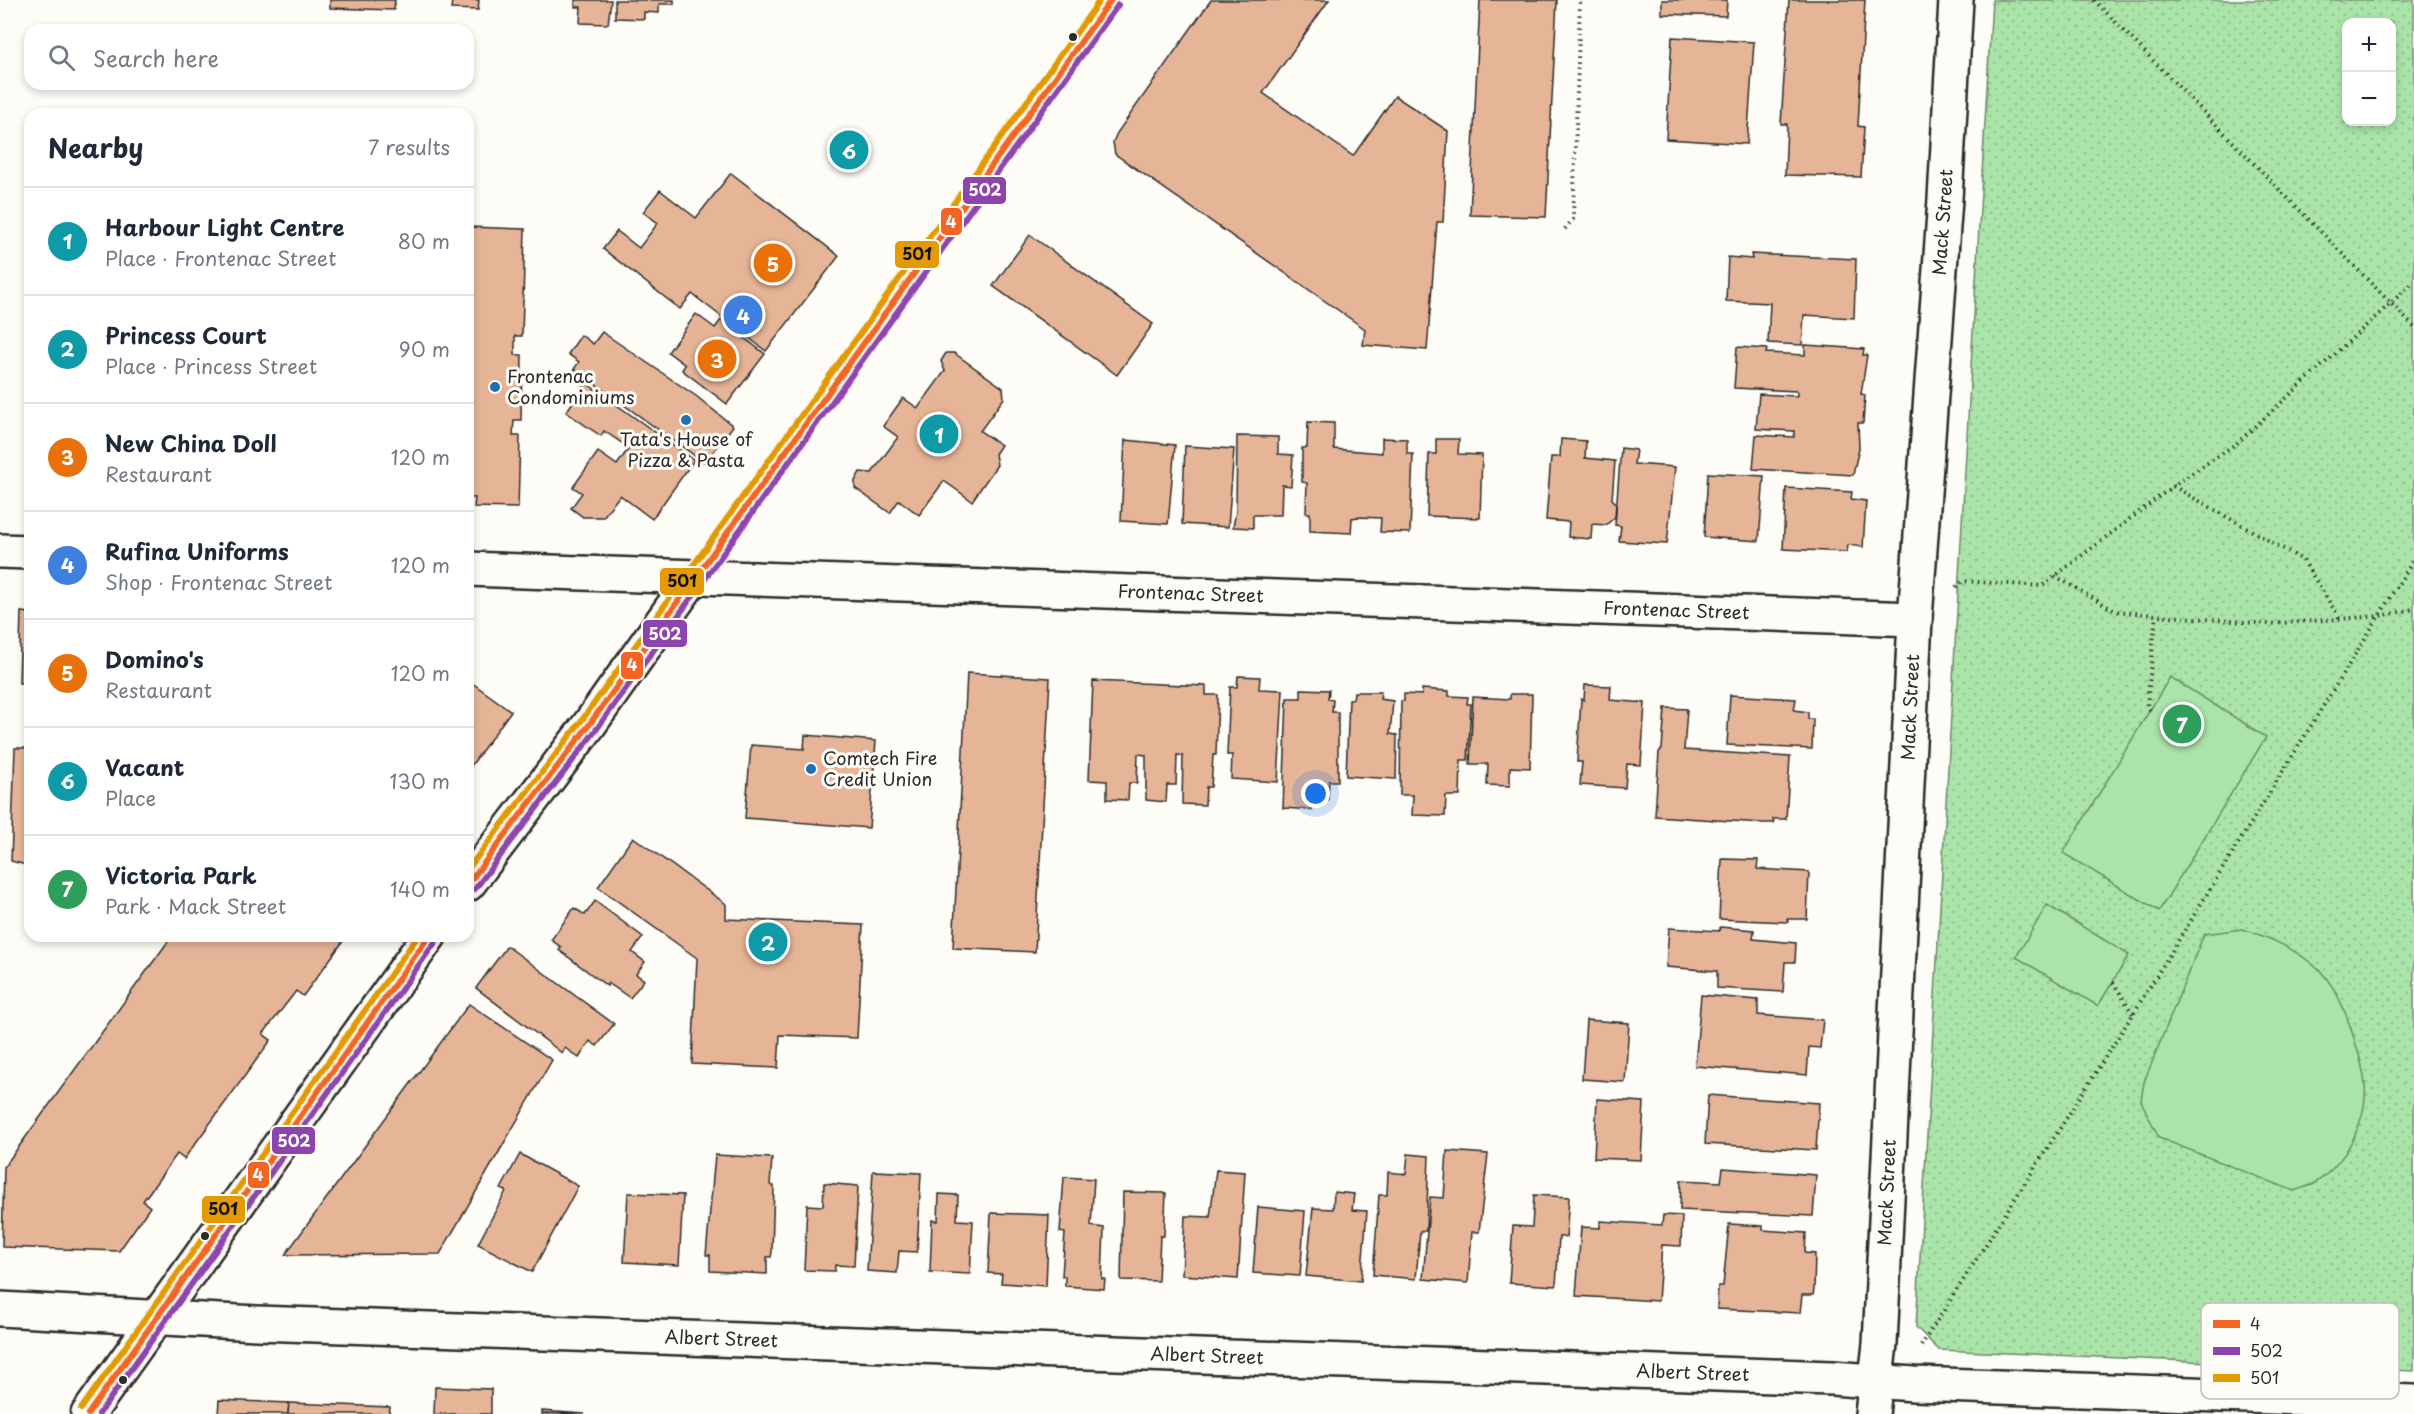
<!DOCTYPE html>
<meta charset="utf-8">
<style>
:root{--surface:#fff;--page:#f6f6f7;--text:#1f2937;--muted:#747a83;--line:#e0e1e3;--accent:#2563eb}
body{margin:0;font-family:"Playpen Sans",sans-serif;background:var(--page);color:var(--text)}
.controls{position:absolute;right:18px;top:18px;display:grid;overflow:hidden;border-radius:12px;box-shadow:0 3px 9px #0003}
.controls button{width:54px;height:54px;display:grid;place-items:center;padding:0;border:0;border-bottom:2px solid var(--line);background:var(--surface);color:var(--text);font:30px sans-serif}
.you{position:absolute;left:1316px;top:794px;width:21px;height:21px;margin:-15px;border:4px solid #fff;border-radius:50%;background:#1a73e8;box-shadow:0 0 0 9px #1a73e833}
.badge{display:grid;place-items:center;width:39px;height:39px;border-radius:50%;background:var(--accent);color:#fff;font-size:20px;font-weight:700}
.pin{position:absolute;translate:-50% -50%;border:3px solid #fff;box-shadow:0 2px 6px #0006}
.list{margin:0;padding:0;list-style:none}
h2{display:flex;justify-content:space-between;align-items:center;height:78px;margin:0;padding:0 24px;font-size:26px}
h2 small{font-size:20px;font-weight:400;color:var(--muted)}
.list li{display:grid;grid-template-columns:39px 1fr auto;gap:18px;align-items:center;box-sizing:border-box;height:108px;padding:0 24px;border-top:2px solid var(--line)}
.list b{display:block;font-size:22px;white-space:nowrap}
.list p{margin:0;font-size:20px;white-space:nowrap;color:var(--muted)}
.list em{font-size:20px;font-style:normal;color:var(--muted)}
.icon{flex:none;width:33px;height:33px;fill:none;stroke:currentColor;stroke-width:2;stroke-linecap:round;stroke-linejoin:round}
.map{position:relative;flex:none;width:2414px;height:1414px;overflow:hidden}
.search{position:absolute;background:var(--surface);box-shadow:0 3px 9px #0003;left:24px;top:24px;width:450px;height:66px;display:flex;align-items:center;gap:15px;box-sizing:border-box;padding:0 21px;border-radius:18px;color:var(--muted);font-size:22px}
.panel{position:absolute;background:var(--surface);box-shadow:0 3px 9px #0003;left:24px;top:108px;width:450px;height:834px;border-radius:18px}
.map>svg:first-child{display:block}
.park{fill:url(#park-dots);stroke:#6a886a;stroke-width:1.5;fill-rule:evenodd}
.pitch{fill:#aae4a9;stroke:#6a886a;stroke-width:1.5}
.building{fill:#e6b597;stroke:#2b2b2b;stroke-width:1.5}
.lines{fill:none;stroke-linecap:round;stroke-linejoin:round}
.minor-casing{stroke:#2b2b2b;stroke-width:38}
.major-casing{stroke:#2b2b2b;stroke-width:38}
.path{stroke:#2b2b2b;stroke-width:4;stroke-dasharray:1.5 4.5;stroke-linecap:butt}
.minor{stroke:#fdfcf7;stroke-width:33}
.major{stroke:#fdfcf7;stroke-width:33}
.bus-1-casing{stroke:#fdfcf7;stroke-width:10}
.bus-2-casing{stroke:#fdfcf7;stroke-width:10}
.bus-3-casing{stroke:#fdfcf7;stroke-width:10}
.bus-1{stroke:#f26522;stroke-width:6}
.bus-2{stroke:#8e44ad;stroke-width:6}
.bus-3{stroke:#e39a04;stroke-width:6}
.bus-dot{fill:#2b2b2b;stroke:#fdfcf7;stroke-width:2}
.poi-dot{fill:#1f6fb2;stroke:#fdfcf7;stroke-width:2}
.labels{text-anchor:middle;stroke-width:6;stroke-linejoin:round;paint-order:stroke}
.street-label{font-size:18px;fill:#2b2b2b;stroke:#fdfcf7}
.poi-label{font-size:18px;fill:#2b2b2b;stroke:#fdfcf7;text-anchor:start}
.key{fill:#fdfcf7;stroke:#bebdba;stroke-width:1.5}
.key-label{font-size:16px;fill:#2b2b2b}
.line-badge{stroke:#fdfcf7;stroke-width:2}
.badge-label{font-size:16px;text-anchor:middle;font-weight:bold;fill:#fff}
.pale-badge-label{font-size:16px;text-anchor:middle;font-weight:bold;fill:#111}
</style>
<div class="map">
<svg width="2414" height="1414" viewBox="0 0 2414 1414">
<defs>
<pattern id="park-dots" width="8" height="8" patternUnits="userSpaceOnUse" patternTransform="scale(1.5)"><rect width="8" height="8" fill="#aae4a9"/><path d="M2 2h.1M6 6h.1" fill="none" stroke="#92c492" stroke-width="1.8" stroke-linecap="round"/></pattern>
</defs>
<rect width="100%" height="100%" fill="#fdfcf7"/>
<filter id="ink" filterUnits="userSpaceOnUse"><feTurbulence type="fractalNoise" baseFrequency=".0167" numOctaves="2"/><feDisplacementMap in="SourceGraphic" scale="12" xChannelSelector="R" yChannelSelector="G"/><feConvolveMatrix kernelMatrix="1 2 1 2 8 2 1 2 1" color-interpolation-filters="sRGB"/></filter>
<g filter="url(#ink)">
<path class="park" d="M1992,0H2414V1371L1939,1350L1916,1327ZM2346,22H2392V122H2346Z"/>
<g class="pitch">
<polygon points="2170,677 2266,737 2159,911 2063,853"/>
<polygon points="2047,905 2129,955 2098,1006 2016,957"/>
<path d="M2242,929C2270,937 2302,952 2322,973C2338,991 2346,1013 2353,1035C2358,1050 2363,1067 2365,1084C2368,1120 2346,1163 2315,1183C2309,1187 2300,1188 2294,1191L2159,1138L2141,1101L2144,1082L2204,934Z"/>
</g>
<g class="building">
<polygon points="330,0 395,0 394,10 330,8"/>
<polygon points="452,0 479,0 478,10 451,9"/>
<polygon points="575,0 611,0 608,24 580,23 581,7 575,7"/>
<polygon points="615,0 674,0 674,4 659,4 659,13 644,12 644,19 615,18"/>
<polygon points="1211,0 1329,0 1263,93 1353,156 1395,96 1448,131 1443,222 1437,222 1427,350 1363,345 1365,329 1115,154 1113,142 1117,133"/>
<polygon points="1480,0 1557,0 1546,217 1470,215"/>
<polygon points="1662,0 1727,0 1726,16 1662,14"/>
<polygon points="1789,0 1865,0 1858,126 1864,127 1861,177 1785,175 1787,124 1781,124"/>
<polygon points="1672,37 1754,42 1747,144 1666,139"/>
<polygon points="731,173 839,256 766,351 692,294 680,309 603,249 617,231 639,248 658,223 643,212 660,190 696,218"/>
<polygon points="468,227 525,229 522,336 515,336 515,355 522,355 521,420 514,420 513,436 520,436 518,508 474,507 475,498 468,498"/>
<polygon points="1030,235 1153,324 1117,375 993,286"/>
<polygon points="1751,254 1856,259 1854,318 1804,315 1802,345 1768,343 1770,303 1726,301 1728,257 1752,259"/>
<polygon points="696,314 715,328 721,320 765,354 727,404 682,370 685,365 668,352"/>
<polygon points="602,332 696,396 733,426 705,463 574,369 579,362 568,354 581,335 593,344"/>
<polygon points="1805,345 1864,349 1863,355 1867,355 1861,394 1865,395 1863,423 1858,423 1859,448 1853,475 1753,469 1756,435 1794,437 1794,431 1756,429 1759,394 1797,396 1797,391 1734,388 1737,347 1767,349 1766,353 1805,355"/>
<polygon points="946,353 954,353 1003,388 1004,398 980,431 1001,445 995,454 997,465 972,501 944,481 919,515 899,500 890,513 855,488 855,481 860,472 872,473 898,437 883,426 903,398 918,408 945,371 941,361"/>
<polygon points="586,383 694,460 652,519 620,495 603,517 583,517 571,508 582,493 573,487 598,452 617,465 629,448 604,431 601,436 566,412"/>
<polygon points="1308,422 1334,423 1334,449 1382,453 1382,438 1407,439 1407,454 1413,454 1410,533 1380,532 1381,518 1358,517 1352,518 1351,533 1310,531 1310,513 1306,513 1307,483 1302,482 1302,448 1307,448"/>
<polygon points="1237,436 1278,437 1278,454 1293,455 1291,486 1282,485 1281,515 1253,515 1253,528 1233,527 1236,511"/>
<polygon points="1436,439 1459,439 1458,454 1482,455 1480,518 1427,516 1429,454 1436,454"/>
<polygon points="1561,439 1586,441 1585,458 1615,461 1612,499 1616,503 1615,517 1606,525 1592,524 1591,539 1568,537 1569,522 1546,520 1551,457 1560,457"/>
<polygon points="1125,440 1175,445 1168,524 1121,521"/>
<polygon points="1185,446 1234,449 1228,527 1182,524"/>
<polygon points="1621,448 1636,450 1634,464 1675,467 1667,544 1619,541 1621,526 1615,525"/>
<polygon points="1708,473 1764,476 1759,541 1704,537"/>
<polygon points="1786,488 1852,492 1851,499 1866,501 1863,547 1848,545 1847,552 1783,549"/>
<polygon points="21,612 30,613 30,683 19,683"/>
<polygon points="967,673 1050,678 1035,952 953,948"/>
<polygon points="1238,676 1260,677 1259,689 1283,690 1278,782 1231,779 1232,755 1227,755 1230,687 1237,687"/>
<polygon points="468,680 511,711 468,770"/>
<polygon points="1093,681 1206,686 1206,695 1218,695 1216,755 1213,755 1211,787 1206,787 1205,805 1182,804 1183,756 1177,755 1176,785 1167,785 1166,802 1146,800 1146,755 1138,754 1137,783 1129,783 1128,800 1107,799 1107,781 1089,780"/>
<polygon points="1585,685 1611,686 1610,700 1645,703 1641,765 1627,764 1625,788 1580,785 1582,762 1577,762 1581,699 1584,700"/>
<polygon points="1301,689 1329,690 1328,699 1333,700 1332,712 1338,712 1338,781 1329,781 1328,800 1313,800 1312,810 1283,808 1287,698 1301,698"/>
<polygon points="1422,689 1449,691 1449,696 1468,697 1467,704 1471,704 1468,760 1461,760 1460,796 1446,796 1445,816 1412,815 1413,795 1400,795 1401,701 1404,701 1404,694 1422,695"/>
<polygon points="1354,692 1381,692 1380,699 1393,701 1390,734 1397,735 1396,779 1346,776 1349,699 1353,699"/>
<polygon points="1510,694 1532,694 1530,768 1510,767 1510,786 1487,785 1488,764 1470,764 1473,697 1510,699"/>
<polygon points="1730,695 1796,699 1794,710 1808,712 1808,719 1813,719 1812,749 1727,745"/>
<polygon points="1665,708 1687,709 1684,750 1790,757 1786,819 1773,819 1774,823 1762,823 1655,816 1659,752 1662,749"/>
<polygon points="805,735 876,741 869,828 745,818 751,745 804,749"/>
<polygon points="15,748 30,748 30,866 11,861"/>
<polygon points="633,837 726,904 726,919 863,925 857,1038 780,1035 778,1068 692,1064 697,958 598,887"/>
<polygon points="1722,859 1758,860 1757,869 1809,872 1807,919 1787,919 1788,922 1719,919"/>
<polygon points="595,901 643,937 632,952 645,962 636,974 644,980 630,998 608,983 607,986 559,950 561,947 551,940 574,908 585,915"/>
<polygon points="1720,927 1754,930 1753,939 1796,943 1795,962 1785,962 1783,992 1717,988 1717,971 1666,967 1669,928 1719,931"/>
<polygon points="172,936 347,936 303,996 296,991 263,1034 271,1040 184,1159 177,1154 143,1201 150,1207 119,1251 2,1247 4,1167"/>
<polygon points="507,946 614,1024 597,1046 590,1041 579,1058 565,1048 562,1053 476,988"/>
<polygon points="1701,995 1758,1000 1758,1015 1823,1020 1820,1048 1809,1047 1807,1075 1695,1066"/>
<polygon points="469,1004 552,1060 440,1254 285,1255"/>
<polygon points="1586,1020 1629,1023 1625,1082 1582,1079"/>
<polygon points="1708,1095 1819,1103 1816,1150 1705,1144"/>
<polygon points="1597,1099 1644,1102 1641,1160 1594,1158"/>
<polygon points="1447,1151 1488,1154 1479,1232 1472,1232 1468,1283 1423,1279 1430,1197 1444,1198"/>
<polygon points="520,1154 578,1186 532,1272 478,1244 506,1191 501,1189"/>
<polygon points="1408,1154 1429,1156 1426,1231 1420,1231 1416,1279 1373,1275 1379,1195 1387,1195 1388,1172 1406,1174"/>
<polygon points="715,1155 772,1158 770,1185 774,1186 772,1252 771,1257 767,1257 767,1274 710,1271 710,1255 706,1255"/>
<polygon points="1723,1168 1816,1175 1813,1216 1680,1210 1681,1180 1721,1182"/>
<polygon points="1216,1170 1245,1172 1238,1279 1182,1275 1185,1216 1210,1217"/>
<polygon points="873,1171 921,1173 917,1252 899,1251 897,1273 867,1271"/>
<polygon points="1064,1177 1094,1179 1091,1226 1104,1228 1102,1279 1105,1279 1104,1289 1065,1286 1065,1276 1062,1276 1065,1233 1060,1232"/>
<polygon points="824,1183 858,1186 854,1266 835,1265 835,1271 804,1270 807,1205 823,1206"/>
<polygon points="1123,1192 1166,1193 1164,1236 1160,1236 1158,1281 1121,1280"/>
<polygon points="1334,1192 1354,1194 1352,1210 1367,1211 1361,1281 1306,1276 1313,1208 1333,1209"/>
<polygon points="628,1193 683,1195 679,1265 624,1262"/>
<polygon points="939,1194 958,1195 957,1220 973,1221 970,1274 930,1272 932,1220 938,1221"/>
<polygon points="1534,1195 1569,1197 1566,1237 1559,1237 1556,1286 1509,1283 1513,1226 1532,1227"/>
<polygon points="1258,1207 1305,1211 1300,1276 1253,1273"/>
<polygon points="991,1213 1049,1215 1046,1286 1001,1283 1002,1274 988,1273"/>
<polygon points="1663,1215 1682,1216 1681,1246 1662,1245 1658,1301 1576,1296 1581,1227 1600,1228 1600,1221 1662,1225"/>
<polygon points="1729,1224 1763,1226 1763,1230 1806,1233 1805,1253 1815,1254 1814,1290 1813,1295 1802,1295 1800,1313 1717,1309 1718,1286 1723,1286"/>
<polygon points="435,1387 491,1389 491,1414 434,1414"/>
<polygon points="219,1400 289,1403 288,1414 218,1414"/>
<polygon points="289,1403 390,1407 389,1414 288,1414"/>
<polygon points="542,1411 585,1414 542,1414"/>
</g>
<g class="lines">
<defs>
<g id="minor">
<polyline points="0,551 30,552"/>
<path id="s1" d="M468,569L1915,619"/>
<path id="s2" d="M0,1309L257,1323L1832,1378L1914,1384L2414,1402"/>
<path id="s3" d="M1872,1414L1880,1344L1915,619L1945,199L1956,0"/>
</g>
<g id="major">
<polyline points="468,884 589,725 693,578"/>
<polyline points="88,1414 429,936"/>
</g>
</defs>
<use href="#minor" class="minor-casing"/>
<use href="#major" class="major-casing"/>
<g class="path">
<polyline points="2094,0 2414,327"/>
<polyline points="1565,229 1573,219 1580,0"/>
<polyline points="2173,486 2303,560 2340,619"/>
<polyline points="2055,576 2115,611 2156,615 2269,624 2380,616 2414,609"/>
<polyline points="1956,587 1963,581 2042,586 2173,486 2237,443 2414,282"/>
<polyline points="2150,710 2147,705 2156,615"/>
<polyline points="2113,982 2133,1014"/>
<polyline points="1921,1346 2133,1014 2414,559"/>
</g>
<use href="#minor" class="minor"/>
<use href="#major" class="major"/>
<defs>
<g id="bus-1">
<polyline points="468,884 589,725 1111,0"/>
<polyline points="88,1414 429,936"/>
</g>
<g id="bus-2">
<polyline points="475,889 596,730 1118,5"/>
<polyline points="99,1414 436,941"/>
</g>
<g id="bus-3">
<polyline points="468,869 582,720 1100,0"/>
<polyline points="81,1409 418,936"/>
</g>
</defs>
<use href="#bus-1" class="bus-1-casing"/>
<use href="#bus-2" class="bus-2-casing"/>
<use href="#bus-3" class="bus-3-casing"/>
<use href="#bus-1" class="bus-1"/>
<use href="#bus-2" class="bus-2"/>
<use href="#bus-3" class="bus-3"/>
</g>
</g>
<g class="bus-dot">
<circle cx="1073" cy="37" r="5"/>
<circle cx="205" cy="1236" r="5"/>
<circle cx="123" cy="1380" r="5"/>
</g>
<g class="poi-dot">
<circle cx="495" cy="387" r="6"/>
<circle cx="686" cy="420" r="6"/>
<circle cx="811" cy="769" r="6"/>
</g>
<g class="labels">
<g class="street-label">
<text dy="6" stroke="none"><textPath href="#s3" startOffset="1194">Mack Street</textPath></text>
<text dy="6" stroke="none"><textPath href="#s1" startOffset="723">Frontenac Street</textPath></text>
<text dy="6" stroke="none"><textPath href="#s1" startOffset="1209">Frontenac Street</textPath></text>
<text dy="6" stroke="none"><textPath href="#s3" startOffset="708">Mack Street</textPath></text>
<text dy="6" stroke="none"><textPath href="#s3" startOffset="222">Mack Street</textPath></text>
<text dy="6" stroke="none"><textPath href="#s2" startOffset="722">Albert Street</textPath></text>
<text dy="6" stroke="none"><textPath href="#s2" startOffset="1208">Albert Street</textPath></text>
<text dy="6" stroke="none"><textPath href="#s2" startOffset="1694">Albert Street</textPath></text>
</g>
<g class="poi-label">
<text x="507" y="383">Frontenac<tspan x="507" dy="21">Condominiums</tspan></text>
<text x="686" y="446" text-anchor="middle">Tata's House of<tspan x="686" dy="21">Pizza &amp; Pasta</tspan></text>
<text x="823" y="765">Comtech Fire<tspan x="823" dy="21">Credit Union</tspan></text>
</g>
</g>
<rect x="2201" y="1303" width="198" height="96" rx="9" class="key"/>
<rect x="2213" y="1320" width="27" height="8" fill="#f26522"/>
<rect x="2213" y="1347" width="27" height="8" fill="#8e44ad"/>
<rect x="2213" y="1374" width="27" height="8" fill="#e39a04"/>
<g class="key-label">
<text x="2250" y="1330">4</text>
<text x="2250" y="1357">502</text>
<text x="2250" y="1384">501</text>
</g>
<g class="line-badge">
<rect x="962" y="176" width="45" height="29" rx="6" fill="#8e44ad"/>
<rect x="940" y="207" width="23" height="29" rx="6" fill="#f26522"/>
<rect x="894" y="240" width="46" height="29" rx="6" fill="#e39a04"/>
<rect x="659" y="567" width="46" height="29" rx="6" fill="#e39a04"/>
<rect x="642" y="619" width="46" height="29" rx="6" fill="#8e44ad"/>
<rect x="620" y="651" width="24" height="29" rx="6" fill="#f26522"/>
<rect x="271" y="1126" width="45" height="29" rx="6" fill="#8e44ad"/>
<rect x="247" y="1161" width="23" height="28" rx="6" fill="#f26522"/>
<rect x="201" y="1195" width="45" height="29" rx="6" fill="#e39a04"/>
</g>
<g class="badge-label">
<text x="985" y="196">502</text>
<text x="951" y="228">4</text>
<text x="665" y="640">502</text>
<text x="632" y="671">4</text>
<text x="294" y="1147">502</text>
<text x="258" y="1181">4</text>
</g>
<g class="pale-badge-label">
<text x="917" y="260">501</text>
<text x="682" y="587">501</text>
<text x="223" y="1215">501</text>
</g>
</svg>
<div class="controls">
<button>+</button>
<button>−</button>
</div>
<div class="you"></div>
<div class="pin badge" style="left:939px;top:434px;background:#0f9aa8">1</div>
<div class="pin badge" style="left:768px;top:942px;background:#0f9aa8">2</div>
<div class="pin badge" style="left:717px;top:359px;background:#e8710a">3</div>
<div class="pin badge" style="left:743px;top:315px;background:#3f7fe0">4</div>
<div class="pin badge" style="left:773px;top:263px;background:#e8710a">5</div>
<div class="pin badge" style="left:849px;top:150px;background:#0f9aa8">6</div>
<div class="pin badge" style="left:2182px;top:724px;background:#2e9e5b">7</div>
<div class="search"><svg class="icon" aria-label="search" viewBox="0 0 24 24"><circle cx="10" cy="10" r="6"/><path d="M15 15l6 6"/></svg>Search here</div>
<section class="panel">
<h2>Nearby<small>7 results</small></h2>
<ul class="list">
<li><span class="badge" style="background:#0f9aa8">1</span><div><b>Harbour Light Centre</b><p>Place · Frontenac Street</p></div><em>80 m</em></li>
<li><span class="badge" style="background:#0f9aa8">2</span><div><b>Princess Court</b><p>Place · Princess Street</p></div><em>90 m</em></li>
<li><span class="badge" style="background:#e8710a">3</span><div><b>New China Doll</b><p>Restaurant</p></div><em>120 m</em></li>
<li><span class="badge" style="background:#3f7fe0">4</span><div><b>Rufina Uniforms</b><p>Shop · Frontenac Street</p></div><em>120 m</em></li>
<li><span class="badge" style="background:#e8710a">5</span><div><b>Domino's</b><p>Restaurant</p></div><em>120 m</em></li>
<li><span class="badge" style="background:#0f9aa8">6</span><div><b>Vacant</b><p>Place</p></div><em>130 m</em></li>
<li><span class="badge" style="background:#2e9e5b">7</span><div><b>Victoria Park</b><p>Park · Mack Street</p></div><em>140 m</em></li>
</ul>
</section>
</div>
